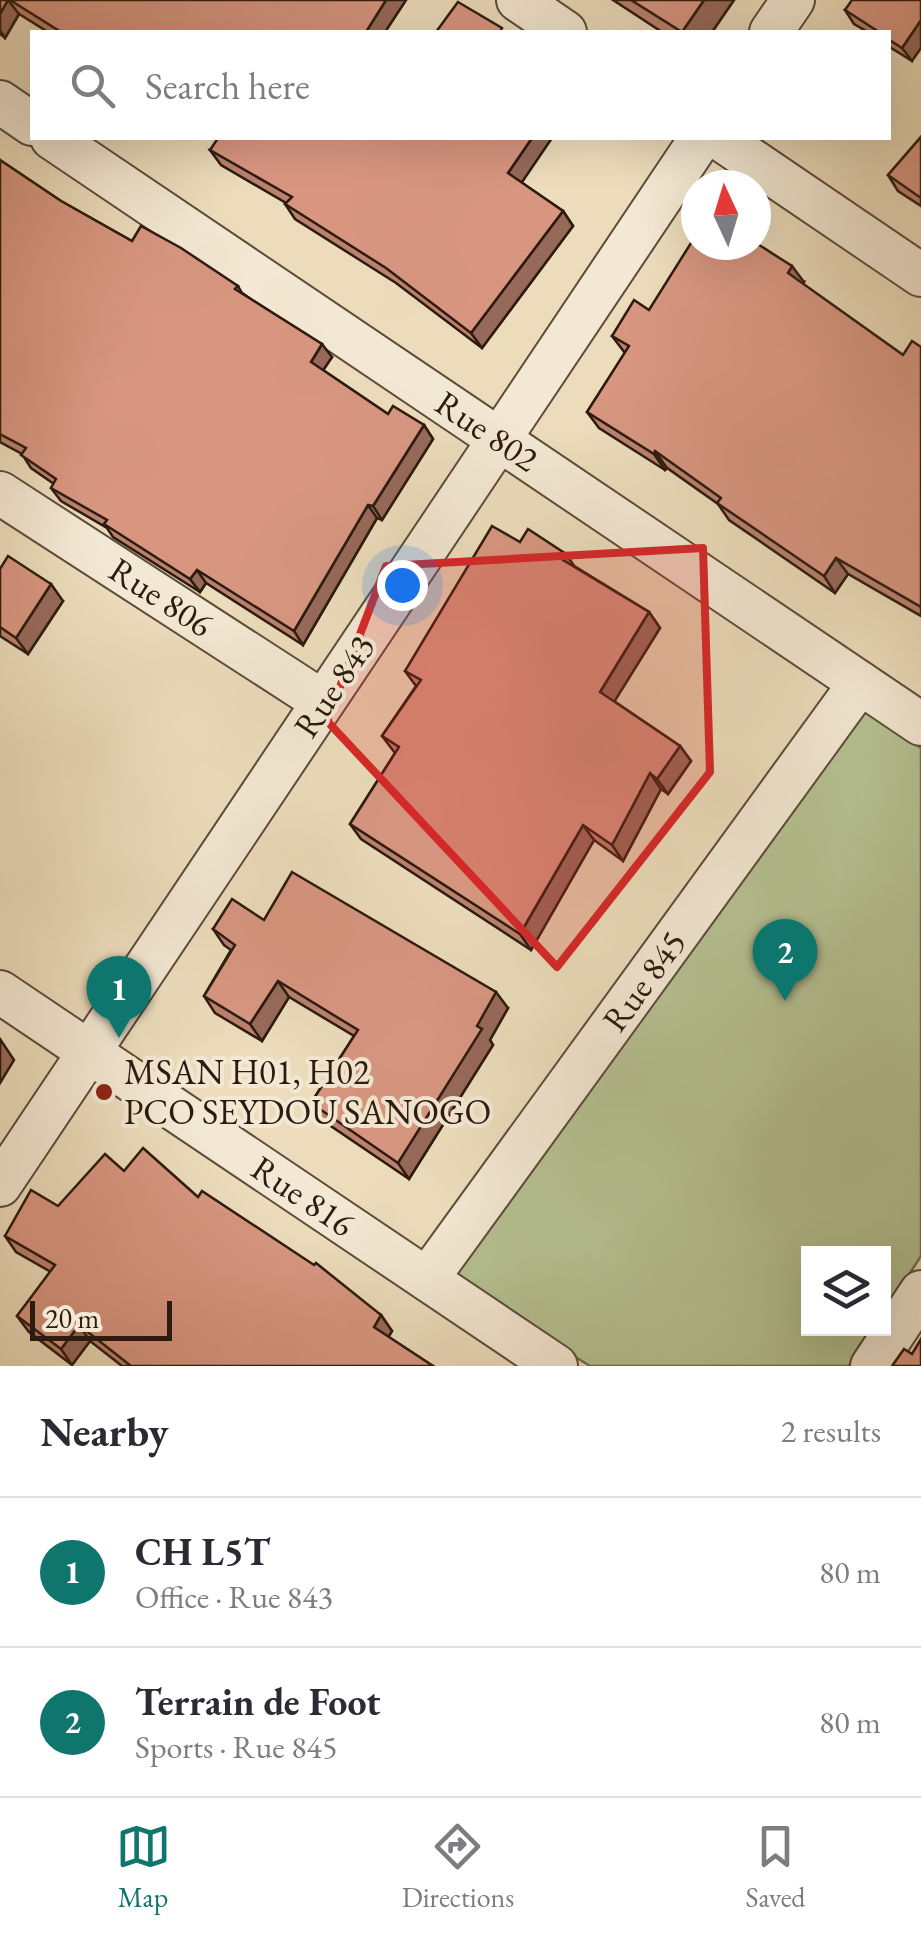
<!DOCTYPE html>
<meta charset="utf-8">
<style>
:root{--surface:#fff;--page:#f7f7f7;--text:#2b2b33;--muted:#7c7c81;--line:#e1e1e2;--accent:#0f766e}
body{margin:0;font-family:"EB Garamond",serif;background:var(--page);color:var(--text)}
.controls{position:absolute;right:30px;bottom:30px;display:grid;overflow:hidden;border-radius:0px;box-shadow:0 10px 40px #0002}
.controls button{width:90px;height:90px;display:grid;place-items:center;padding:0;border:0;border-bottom:2px solid var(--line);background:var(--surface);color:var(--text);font:50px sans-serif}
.compass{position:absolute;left:681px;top:170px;width:90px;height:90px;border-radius:50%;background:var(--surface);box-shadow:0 10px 40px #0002;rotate:356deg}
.scale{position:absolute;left:30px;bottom:25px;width:142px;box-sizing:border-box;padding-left:10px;border:5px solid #2d1b0f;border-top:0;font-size:28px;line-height:35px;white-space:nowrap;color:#2d1b0f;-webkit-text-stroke:8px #f3e8d3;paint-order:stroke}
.you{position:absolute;left:402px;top:585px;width:35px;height:35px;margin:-25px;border:8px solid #fff;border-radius:50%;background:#1a73e8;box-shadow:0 0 0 15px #1a73e833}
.badge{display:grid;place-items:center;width:65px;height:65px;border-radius:50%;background:var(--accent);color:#fff;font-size:32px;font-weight:700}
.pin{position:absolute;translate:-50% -82px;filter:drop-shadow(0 2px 5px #0008)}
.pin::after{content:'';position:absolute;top:52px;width:35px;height:30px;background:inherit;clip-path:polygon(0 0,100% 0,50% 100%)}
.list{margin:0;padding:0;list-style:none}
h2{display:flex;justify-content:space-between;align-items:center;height:130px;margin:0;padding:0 40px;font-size:42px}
h2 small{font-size:32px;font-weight:400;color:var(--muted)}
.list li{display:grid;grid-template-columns:65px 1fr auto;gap:30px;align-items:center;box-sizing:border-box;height:150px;padding:0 40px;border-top:2px solid var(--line)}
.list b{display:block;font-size:38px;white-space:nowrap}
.list p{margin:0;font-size:32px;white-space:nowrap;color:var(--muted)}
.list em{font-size:32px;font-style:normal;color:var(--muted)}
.icon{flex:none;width:55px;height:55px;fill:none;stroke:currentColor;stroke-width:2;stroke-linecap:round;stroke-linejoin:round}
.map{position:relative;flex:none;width:921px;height:1366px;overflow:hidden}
.search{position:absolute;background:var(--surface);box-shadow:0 10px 40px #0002;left:30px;right:30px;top:30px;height:110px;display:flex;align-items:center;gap:25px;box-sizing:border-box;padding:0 35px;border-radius:0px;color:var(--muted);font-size:38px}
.sheet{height:430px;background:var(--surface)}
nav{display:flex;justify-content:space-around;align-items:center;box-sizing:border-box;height:140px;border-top:2px solid var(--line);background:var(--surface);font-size:28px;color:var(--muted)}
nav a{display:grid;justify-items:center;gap:5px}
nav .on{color:var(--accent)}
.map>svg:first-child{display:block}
.green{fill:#b5c192;stroke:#716e50;stroke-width:2.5}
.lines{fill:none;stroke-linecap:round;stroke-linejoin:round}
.street-casing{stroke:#5d4b3a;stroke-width:46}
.street{stroke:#f3e8d3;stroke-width:42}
.wall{fill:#ba816f;stroke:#2d1b0f;stroke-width:2.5}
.shaded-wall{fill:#97695a;stroke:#2d1b0f;stroke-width:2.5}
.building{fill:#d89681;stroke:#2d1b0f;stroke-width:2.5}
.marked{fill:#d62828;fill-opacity:0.2;stroke:#d62828;stroke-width:8;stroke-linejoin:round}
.poi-dot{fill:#8f2418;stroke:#f3e8d3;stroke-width:4}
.labels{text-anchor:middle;stroke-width:8;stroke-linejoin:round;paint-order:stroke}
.street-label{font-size:35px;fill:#2d1b0f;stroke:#f3e8d3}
.poi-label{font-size:35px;fill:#2d1b0f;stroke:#f3e8d3;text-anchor:start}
</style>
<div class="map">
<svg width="921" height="1366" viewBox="0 0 921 1366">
<rect width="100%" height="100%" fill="#ecdcbb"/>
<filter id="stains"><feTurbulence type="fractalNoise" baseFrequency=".002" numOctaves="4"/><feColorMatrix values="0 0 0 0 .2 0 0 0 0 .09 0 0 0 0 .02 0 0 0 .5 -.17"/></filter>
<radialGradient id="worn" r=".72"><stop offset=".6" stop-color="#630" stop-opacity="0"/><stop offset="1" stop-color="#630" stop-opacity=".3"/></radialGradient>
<polygon class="green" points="862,708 921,748 921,1256 884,1313 884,1254 808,1254 808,1328 873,1329 849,1366 590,1366 447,1277"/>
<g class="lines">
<defs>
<g id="street">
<polyline points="518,0 565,32"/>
<polyline points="771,32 793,0"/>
<polyline points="0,102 32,124"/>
<polyline points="52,138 921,724"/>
<polyline points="719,138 921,275"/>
<polyline points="0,493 323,702"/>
<polyline points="0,992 556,1366"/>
<polyline points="0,1185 701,138"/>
<polyline points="427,1279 860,683"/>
<polyline points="872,1366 921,1292"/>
</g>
</defs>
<use href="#street" class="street-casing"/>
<use href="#street" class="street"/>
</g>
<g class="wall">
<polygon points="0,0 406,0 385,32 48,32 19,14 5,38 0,34"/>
<polygon points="613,0 734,0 712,32 662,32"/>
<polygon points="921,0 912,61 888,46 888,32 868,32 854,24 845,10"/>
<polygon points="921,137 921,206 898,191 888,175"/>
<polygon points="210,150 522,183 563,211 573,226 482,348 396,283 295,219 285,204 286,203 221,165"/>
<polygon points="0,160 61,201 132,241 238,286 242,293 332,357 323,370 388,414 424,425 433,439 382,520 377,518 303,645 206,583 200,592 113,537 107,528 61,501 51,488 54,484 31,468 22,454 0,442"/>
<polygon points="804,282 803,284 903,355 921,347 921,616 848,574 835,593 729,520 718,504 667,468 665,470 599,428 587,412 625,353 612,336 649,310"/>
<polygon points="520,542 576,567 649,612 660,628 614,701 680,746 691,761 668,794 661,789 623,861 594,840 531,950 361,839 350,824 395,753 382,736 416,686 405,671"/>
<polygon points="0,569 63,601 28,654 0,636"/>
<polygon points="264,920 508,1008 490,1040 493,1045 409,1179 322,1120 311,1103 354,1036 289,997 262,1041 215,1013 204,996 231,950 224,945 213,929"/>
<polygon points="124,1171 198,1197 381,1315 392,1331 388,1337 433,1366 122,1366 90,1341 72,1365 29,1332 17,1316 51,1272 16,1252 5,1236"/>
</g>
<g class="shaded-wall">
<polygon points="8,0 19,14 5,38 0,30 0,14"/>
<polygon points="386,0 406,0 385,32 366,32"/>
<polygon points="704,0 734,0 712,32 682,32"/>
<polygon points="921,20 921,48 912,61 902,48"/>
<polygon points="532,138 552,138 518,188 508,173"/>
<polygon points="563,211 573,226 482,348 471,333"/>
<polygon points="792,266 804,282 799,289 788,273"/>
<polygon points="322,344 332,357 320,375 311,362"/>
<polygon points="424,425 433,439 382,520 373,506"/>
<polygon points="655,451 667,468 665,470 654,454"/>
<polygon points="368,505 377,518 303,645 294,631"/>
<polygon points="566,554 577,570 563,560"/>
<polygon points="836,558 848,574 835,593 824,576"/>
<polygon points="197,570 206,583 200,592 190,579"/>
<polygon points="51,584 63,601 28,654 16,638"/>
<polygon points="649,612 660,628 611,707 600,692"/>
<polygon points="680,746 691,761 668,794 657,779"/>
<polygon points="650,773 661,789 623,861 612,845"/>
<polygon points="583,825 594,840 531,950 520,934"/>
<polygon points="278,981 289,997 262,1041 250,1024"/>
<polygon points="496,992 508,1008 490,1040 493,1045 409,1179 398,1163"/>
<polygon points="0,1039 14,1060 0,1083"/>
<polygon points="381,1315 392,1331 385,1343 374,1327"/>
<polygon points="79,1325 90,1341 72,1365 61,1349"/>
</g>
<g class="building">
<polygon points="0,0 8,0 0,14"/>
<polygon points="10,0 386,0 366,32 61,32"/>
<polygon points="631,0 704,0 682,32"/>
<polygon points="852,0 921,0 921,20 902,48 888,39 888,32 879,32 845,10"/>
<polygon points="458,2 502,28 500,32 436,32"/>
<polygon points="921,137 921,198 888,175"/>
<polygon points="218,138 532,138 508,173 563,211 471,333 386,268 285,204 292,197 210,150"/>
<polygon points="0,160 61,201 132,241 141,226 181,248 238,286 235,289 322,344 311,362 388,414 393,406 424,425 373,506 368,505 294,631 197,570 190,579 104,524 107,520 51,488 56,479 21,455 26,448 0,434"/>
<polygon points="696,235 696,245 756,245 756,243 792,266 788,273 903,355 912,341 921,347 921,607 836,558 824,576 717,503 721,498 655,451 654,454 587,412 629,346 612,336 634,300 649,310"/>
<polygon points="492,526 520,542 528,529 566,554 563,560 649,612 600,692 680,746 657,779 650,773 612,845 583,825 520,934 350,824 399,747 382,736 421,680 405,671"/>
<polygon points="8,556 51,584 16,638 0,627 0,569"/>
<polygon points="292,872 496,992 477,1026 482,1029 398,1163 311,1103 358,1030 278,981 250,1024 204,996 235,945 213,929 232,899 264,920"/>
<polygon points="143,1148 198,1197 202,1191 314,1265 316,1263 381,1315 374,1327 433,1366 131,1366 79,1325 61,1349 17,1316 55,1265 5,1236 31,1190 58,1206 105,1154 124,1171"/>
<polygon points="921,1339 921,1366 892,1366 904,1349 912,1354"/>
</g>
<path class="marked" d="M703,548L710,772L557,967L327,721L386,566Z"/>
<circle class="poi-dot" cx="104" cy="1092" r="10"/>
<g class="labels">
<g class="street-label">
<text transform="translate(487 431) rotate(34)" y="12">Rue 802</text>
<text transform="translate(161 597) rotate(33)" y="12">Rue 806</text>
<text transform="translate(334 686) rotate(-56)" y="12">Rue 843</text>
<text transform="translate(644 981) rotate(-54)" y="12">Rue 845</text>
<text transform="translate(303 1196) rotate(34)" y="12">Rue 816</text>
</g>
<g class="poi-label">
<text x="124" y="1084">MSAN H01, H02<tspan x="124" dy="40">PCO SEYDOU SANOGO</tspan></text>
</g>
</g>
<rect width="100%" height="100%" filter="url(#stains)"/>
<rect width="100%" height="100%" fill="url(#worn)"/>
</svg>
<div class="controls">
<button><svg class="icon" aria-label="layers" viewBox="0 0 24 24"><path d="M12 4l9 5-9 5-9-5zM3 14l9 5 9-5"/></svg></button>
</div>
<svg class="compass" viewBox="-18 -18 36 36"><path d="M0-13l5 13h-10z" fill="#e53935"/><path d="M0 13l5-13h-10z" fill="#7c7c81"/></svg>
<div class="scale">20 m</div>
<div class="you"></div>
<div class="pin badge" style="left:119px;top:1038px">1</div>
<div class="pin badge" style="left:785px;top:1001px">2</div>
<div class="search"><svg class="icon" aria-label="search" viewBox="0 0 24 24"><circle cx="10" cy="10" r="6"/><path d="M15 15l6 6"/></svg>Search here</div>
</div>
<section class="sheet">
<h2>Nearby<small>2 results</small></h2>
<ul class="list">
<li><span class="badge">1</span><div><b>CH L5T</b><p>Office · Rue 843</p></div><em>80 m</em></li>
<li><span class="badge">2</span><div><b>Terrain de Foot</b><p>Sports · Rue 845</p></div><em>80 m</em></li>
</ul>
</section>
<nav>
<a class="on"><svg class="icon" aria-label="map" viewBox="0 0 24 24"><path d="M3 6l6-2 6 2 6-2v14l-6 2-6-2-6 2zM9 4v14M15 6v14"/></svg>Map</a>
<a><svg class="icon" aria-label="directions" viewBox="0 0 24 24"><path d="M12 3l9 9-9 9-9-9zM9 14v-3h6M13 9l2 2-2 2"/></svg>Directions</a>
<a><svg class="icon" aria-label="saved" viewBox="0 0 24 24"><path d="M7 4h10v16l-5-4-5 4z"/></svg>Saved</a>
</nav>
